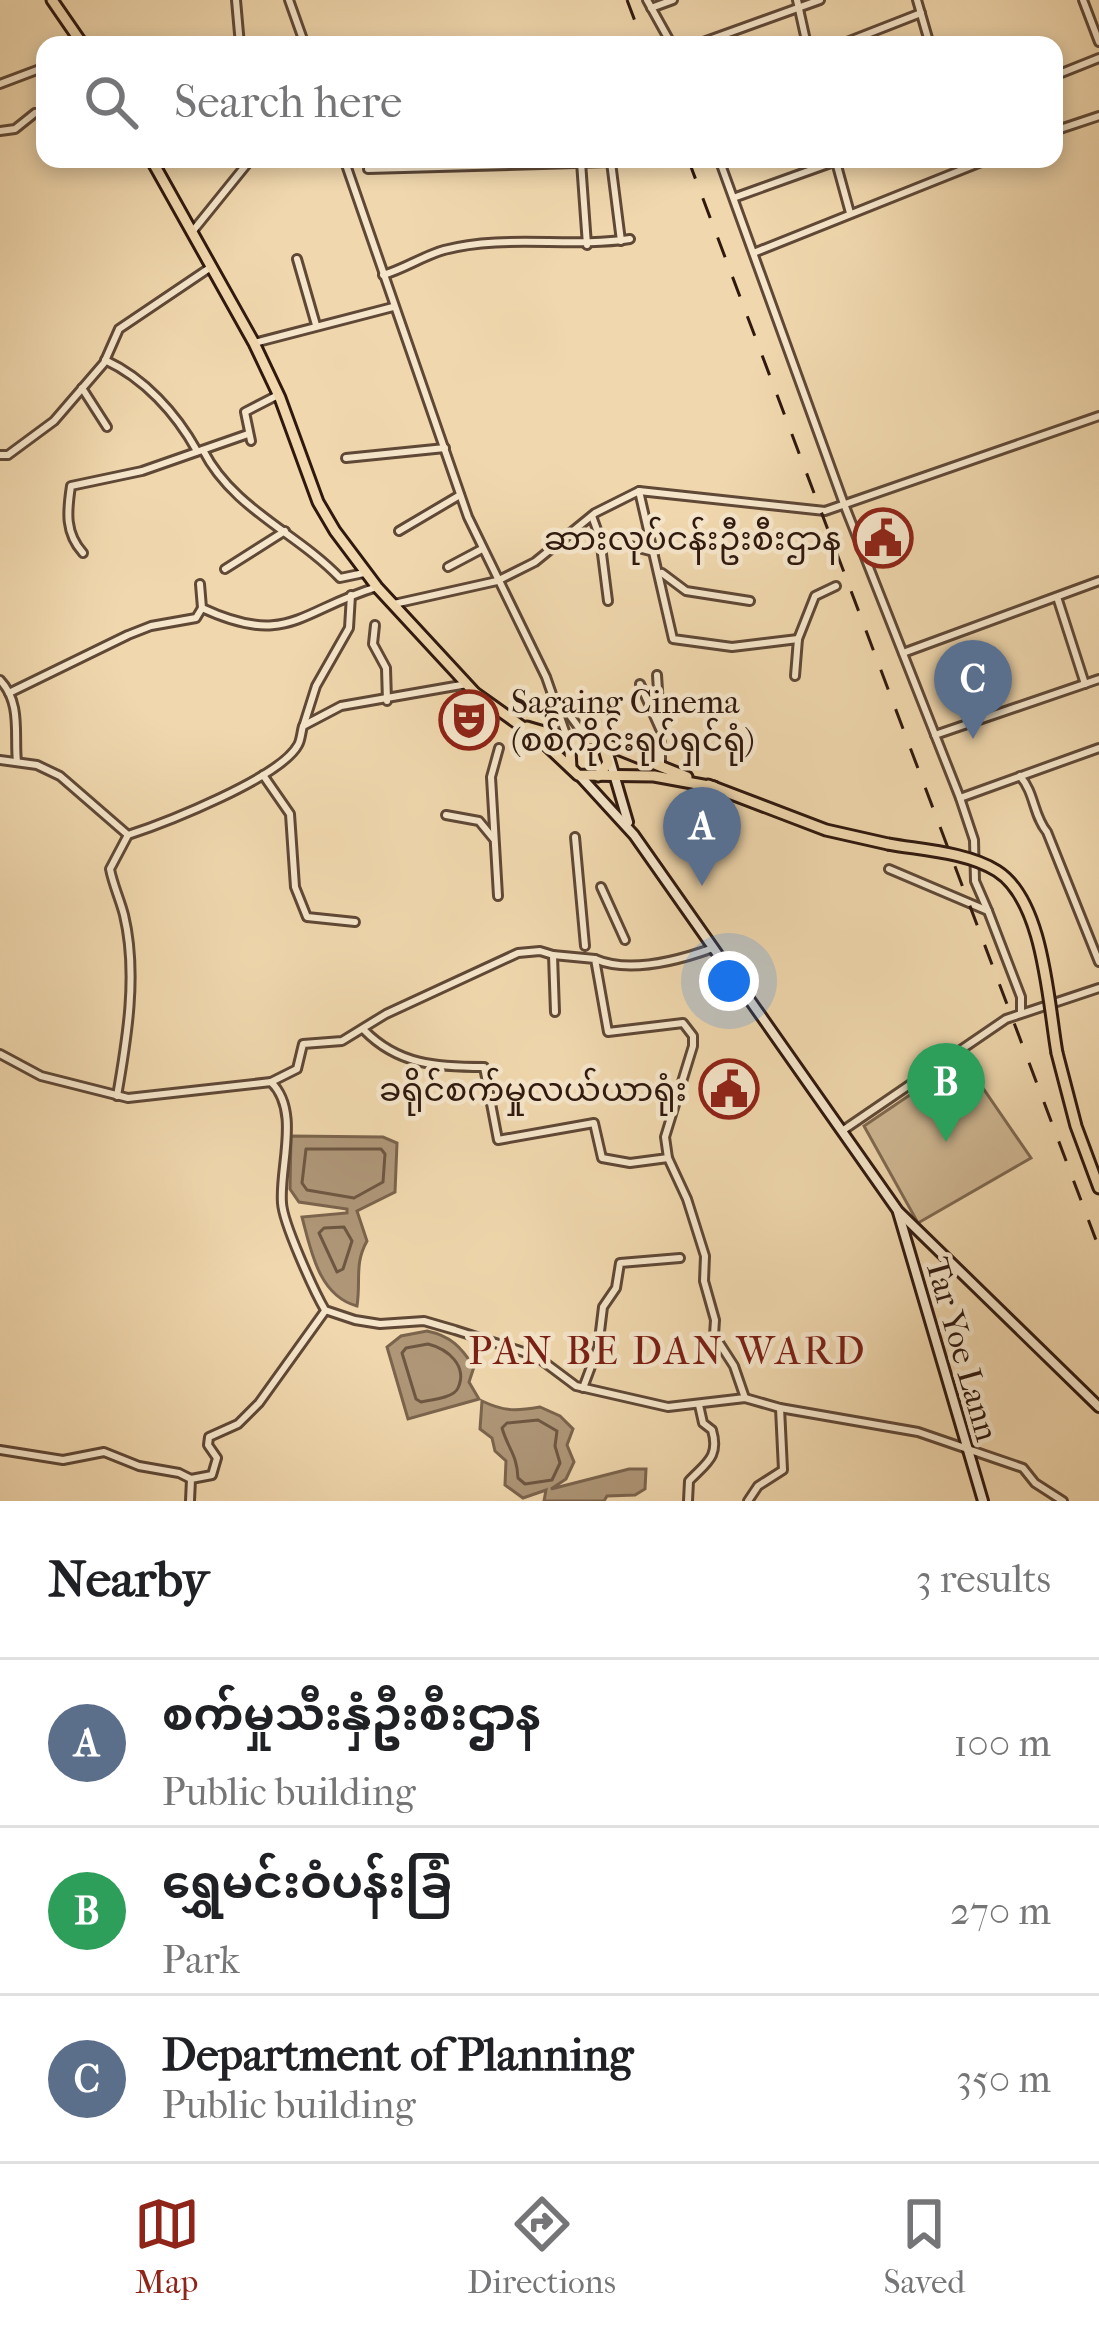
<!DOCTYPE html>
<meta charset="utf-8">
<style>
:root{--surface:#fff;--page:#f2f2f2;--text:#202124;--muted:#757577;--line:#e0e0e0;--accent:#8f2418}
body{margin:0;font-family:"IM FELL French Canon","Noto Sans Myanmar",serif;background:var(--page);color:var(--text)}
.you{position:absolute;left:729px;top:981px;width:42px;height:42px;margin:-30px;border:9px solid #fff;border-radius:50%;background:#1a73e8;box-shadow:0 0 0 18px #1a73e833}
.badge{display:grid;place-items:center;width:78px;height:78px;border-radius:50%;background:var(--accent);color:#fff;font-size:39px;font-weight:700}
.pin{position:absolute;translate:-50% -99px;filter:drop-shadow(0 3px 6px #0008)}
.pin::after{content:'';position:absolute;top:63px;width:42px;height:36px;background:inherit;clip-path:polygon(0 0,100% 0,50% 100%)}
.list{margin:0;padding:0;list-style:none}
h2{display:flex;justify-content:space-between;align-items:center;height:156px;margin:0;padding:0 48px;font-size:51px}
h2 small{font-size:39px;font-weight:400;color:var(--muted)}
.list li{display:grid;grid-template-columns:78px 1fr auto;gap:36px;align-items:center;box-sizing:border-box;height:168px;padding:0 48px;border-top:3px solid var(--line)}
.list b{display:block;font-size:45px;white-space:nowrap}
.list p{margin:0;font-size:39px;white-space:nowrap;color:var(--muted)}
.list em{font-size:39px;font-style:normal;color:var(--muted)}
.icon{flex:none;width:66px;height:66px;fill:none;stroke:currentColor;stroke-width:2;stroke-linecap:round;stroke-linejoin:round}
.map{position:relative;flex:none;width:1099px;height:1501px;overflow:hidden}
.search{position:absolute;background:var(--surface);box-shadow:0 6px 18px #0003;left:36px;right:36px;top:36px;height:132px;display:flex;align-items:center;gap:30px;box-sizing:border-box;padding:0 42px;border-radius:24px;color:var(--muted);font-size:45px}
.sheet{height:660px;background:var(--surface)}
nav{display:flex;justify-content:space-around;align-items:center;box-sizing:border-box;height:168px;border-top:3px solid var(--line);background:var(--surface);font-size:33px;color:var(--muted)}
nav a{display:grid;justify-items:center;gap:6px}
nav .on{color:var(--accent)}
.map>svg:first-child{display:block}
.green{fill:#cfb792;stroke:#7f6850;stroke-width:3}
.water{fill:#ae9677;stroke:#7b644d;stroke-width:3}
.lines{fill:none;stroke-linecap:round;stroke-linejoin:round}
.shore{stroke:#6e5742;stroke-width:3}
.minor-casing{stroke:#5f4836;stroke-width:12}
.tertiary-casing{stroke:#5f4836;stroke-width:12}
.secondary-casing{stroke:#2f180e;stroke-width:14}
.trunk-casing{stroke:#2f180e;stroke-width:15}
.minor{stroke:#f5e5ca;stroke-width:6}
.tertiary{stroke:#f5e5ca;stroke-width:6}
.secondary{stroke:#f5e5ca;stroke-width:8}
.trunk{stroke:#f0d7ad;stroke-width:9}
.rail{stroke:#2f180e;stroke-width:3;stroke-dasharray:21 21;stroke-linecap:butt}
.trunk-bridge-casing{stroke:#2f180e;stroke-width:15;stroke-linecap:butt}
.trunk-bridge{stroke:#f0d7ad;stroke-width:9}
.labels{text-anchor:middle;stroke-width:9;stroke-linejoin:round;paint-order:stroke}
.poi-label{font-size:33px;fill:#2f180e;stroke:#f5e5ca;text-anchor:end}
.street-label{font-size:33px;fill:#2f180e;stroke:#f5e5ca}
.quarter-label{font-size:39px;letter-spacing:3px;fill:#7a1f14;stroke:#f5e5ca}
</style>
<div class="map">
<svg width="1099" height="1501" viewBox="0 0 1099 1501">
<rect width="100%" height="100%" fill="#f0d7ad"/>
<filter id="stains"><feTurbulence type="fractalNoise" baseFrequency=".00167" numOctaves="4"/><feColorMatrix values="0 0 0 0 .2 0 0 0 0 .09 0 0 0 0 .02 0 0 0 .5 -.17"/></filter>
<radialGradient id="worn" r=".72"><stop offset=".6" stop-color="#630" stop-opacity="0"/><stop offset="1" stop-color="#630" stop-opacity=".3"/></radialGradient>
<polygon class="green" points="963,1059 1031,1158 918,1223 864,1126"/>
<g class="water">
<path d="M291,1136L383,1137L397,1143L395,1192L357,1211L367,1241C354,1264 361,1281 357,1306C319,1296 311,1251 302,1217L347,1213V1209L299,1202L290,1189Z"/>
<path d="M427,1331C451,1336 461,1347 474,1367L469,1382L479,1399L408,1419L387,1347L401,1336Z"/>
<path d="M482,1401C505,1412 517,1411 540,1407L560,1416L573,1429L567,1445L574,1462L566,1479L551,1489L629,1469H646L645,1489L635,1495L607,1496L604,1501H544L546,1490L523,1498L505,1485L506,1461L495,1451L492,1438L480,1429Z"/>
</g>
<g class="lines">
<g class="shore">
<polygon points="306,1149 381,1149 385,1154 383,1182 354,1198 307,1190 302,1183"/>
<polygon points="344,1227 352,1241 343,1269 337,1272 319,1233 324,1228"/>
<path d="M428,1344C448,1349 468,1366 458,1388C454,1398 430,1400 421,1402L416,1399L402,1353L406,1348Z"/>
<path d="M538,1420L557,1431L555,1446L560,1463L552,1480L525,1484L518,1478C517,1454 508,1449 502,1428L507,1423Z"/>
</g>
<defs>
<g id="minor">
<polyline points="236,0 240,45"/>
<polyline points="647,0 672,45"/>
<polyline points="797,0 807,45"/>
<polyline points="917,0 930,45"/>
<polyline points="1083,0 1099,42"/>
<polyline points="651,8 673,0"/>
<polyline points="695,45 820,0"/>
<polyline points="839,45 921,13"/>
<polyline points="1054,76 1099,58"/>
<polyline points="0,84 45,67"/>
<polyline points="0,131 15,129 35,113"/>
<polyline points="1054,131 1099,116"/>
<polyline points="719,159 844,504 960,798 974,840 975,881 988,911"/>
<polyline points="581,162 587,245"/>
<polyline points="836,162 850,213"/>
<polyline points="368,169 611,162 621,241"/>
<polyline points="736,197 842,159"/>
<polyline points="192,232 251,159"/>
<polyline points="756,252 989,159"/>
<polyline points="297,259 316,325"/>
<path d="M383,275C404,269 423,256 444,250C503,234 569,248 630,239"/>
<polyline points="254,343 393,307"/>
<path d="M105,360C144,378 176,413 197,451"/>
<polyline points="82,388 107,427"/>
<polyline points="251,441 245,412 278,395"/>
<path d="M203,450C233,509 296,532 340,578L364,573"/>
<polyline points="0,455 8,455 54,421 104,363 119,329 211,267"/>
<polyline points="346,458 445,448"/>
<polyline points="639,491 673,639 732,647 798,639"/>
<polyline points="592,516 600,538 608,601"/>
<polyline points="399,531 460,495"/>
<polyline points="600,538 654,552"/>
<path d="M83,553C65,533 67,512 71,486L142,471L248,434"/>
<polyline points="448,567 482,549"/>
<polyline points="225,569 285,531"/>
<polyline points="662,573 686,591 750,601"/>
<path d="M200,584L202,608C288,648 300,610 377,587"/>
<polyline points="1057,597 1085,684"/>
<polyline points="375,625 373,644 386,668 387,701"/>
<polyline points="903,653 1099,581"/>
<polyline points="657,675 660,721"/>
<polyline points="795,676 798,639 815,596 836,586"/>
<path d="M0,680C22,703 14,735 17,762"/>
<polyline points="640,684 661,731 661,764"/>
<polyline points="9,693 128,635 151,626 196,618 202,608"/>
<polyline points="304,724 316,686 349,628 351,595"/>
<polyline points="935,735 1099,679"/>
<polyline points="0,760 37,765 60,776 128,835"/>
<polyline points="263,775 290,814 295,887 307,917 355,922"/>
<path d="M1020,776C1035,793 1033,815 1047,832L1099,962"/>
<polyline points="960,798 1099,748"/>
<polyline points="446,815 479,821 493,838"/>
<polyline points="575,837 585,946"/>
<polyline points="889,869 988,911 1021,997 1021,1012"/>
<polyline points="601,887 625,940"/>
<polyline points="498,896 491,777 499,748"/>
<path d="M595,959C630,974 680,960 713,948"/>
<path d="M364,1030C398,1065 437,1067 484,1067L498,1140L594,1123L602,1158L630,1163L668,1158L665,1137L693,1046V1036L683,1023L608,1032L595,959L553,955"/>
<path d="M0,1054L41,1076L128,1098L271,1082C301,1111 279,1167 282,1203C283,1223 314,1291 325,1310L355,1320L380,1324L424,1321L455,1330L536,1356L576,1386L668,1407L745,1398L780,1408L918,1432L1023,1468L1035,1483L1063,1501"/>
<polyline points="271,1082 297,1069 303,1044 342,1041 386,1014 518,953 540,951 553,955 555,1012"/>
<path d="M117,1096C127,1039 138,973 124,915C120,899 113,885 110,869L128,835C165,823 280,778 298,745C301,740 301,733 303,726L341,706L467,684"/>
<polyline points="842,1131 1006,1019 1099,988"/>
<polyline points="668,1158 687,1199 705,1256 704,1281 715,1320 714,1335 734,1366 745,1398"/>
<polyline points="583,1388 598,1348 603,1307 616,1288 620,1263 680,1258"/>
<polyline points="0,1450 63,1460 104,1452 139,1466 179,1473 191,1479"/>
<polyline points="190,1501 191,1479 212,1475 217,1458 208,1445 209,1437 238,1424 259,1403 325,1311"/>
<path d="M688,1501L689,1481C706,1463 720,1457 712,1430L703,1423L699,1405"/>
<polyline points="748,1501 758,1486 783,1470 780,1408"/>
</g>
<g id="tertiary">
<polyline points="289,0 305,45"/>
<polyline points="344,159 468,517 546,677 568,740"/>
<polyline points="394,604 497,581 535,562 595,513 639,491 825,511 1099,416"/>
<polyline points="561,703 587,739"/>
</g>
<g id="secondary">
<polyline points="609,757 628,822"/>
<polyline points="580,776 634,835 898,1211 1099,1407"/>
<polyline points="898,1212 983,1501"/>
</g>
<g id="trunk">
<polyline points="52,0 83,45"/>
<polyline points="151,159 254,343 280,398 318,502 335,531 377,587 475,693 542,741 578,775 654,776 714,787"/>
<polyline points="527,727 568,739 593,739 687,777"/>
<polyline points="571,768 570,750 584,739"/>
<polyline points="598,776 608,763 603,745"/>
<polyline points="708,785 826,830 888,844"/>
<polyline points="1057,1053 1076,1126 1099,1188"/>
</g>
</defs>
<use href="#minor" class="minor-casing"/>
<use href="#tertiary" class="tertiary-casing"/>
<use href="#secondary" class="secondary-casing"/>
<use href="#trunk" class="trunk-casing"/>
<use href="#minor" class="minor"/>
<use href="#tertiary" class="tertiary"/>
<use href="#secondary" class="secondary"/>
<use href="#trunk" class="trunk"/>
<g class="rail">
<polyline points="627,0 644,45"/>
<polyline points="688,159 1099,1248"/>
</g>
<defs>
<path id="trunk-bridge" d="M888,844C921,850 967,852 997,871C1044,901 1048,1002 1057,1053"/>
</defs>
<use href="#trunk-bridge" class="trunk-bridge-casing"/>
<use href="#trunk-bridge" class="trunk-bridge"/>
</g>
<defs>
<symbol id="civic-ring" viewBox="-11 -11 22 22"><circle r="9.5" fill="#f5e5ca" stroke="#8f2418" stroke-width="1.5"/><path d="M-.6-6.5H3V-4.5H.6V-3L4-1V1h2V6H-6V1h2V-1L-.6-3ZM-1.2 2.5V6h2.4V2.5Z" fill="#8f2418"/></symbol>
<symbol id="theatre-ring" viewBox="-11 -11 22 22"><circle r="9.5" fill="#f5e5ca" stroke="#8f2418" stroke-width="1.5"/><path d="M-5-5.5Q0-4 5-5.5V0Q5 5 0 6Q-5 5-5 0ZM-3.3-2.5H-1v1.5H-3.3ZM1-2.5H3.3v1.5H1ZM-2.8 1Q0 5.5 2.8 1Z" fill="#8f2418"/></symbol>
</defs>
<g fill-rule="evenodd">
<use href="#civic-ring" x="850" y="505" width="66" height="66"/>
<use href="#theatre-ring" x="436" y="687" width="66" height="66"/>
<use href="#civic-ring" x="696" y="1056" width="66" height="66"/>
</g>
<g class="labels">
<g class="poi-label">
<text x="841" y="550">ဆားလုပ်ငန်းဦးစီးဌာန</text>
<text x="511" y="713" text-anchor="start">Sagaing Cinema<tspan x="511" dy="38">(စစ်ကိုင်းရုပ်ရှင်ရုံ)</tspan></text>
<text x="687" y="1101">ခရိုင်စက်မှုလယ်ယာရုံး</text>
</g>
<g class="street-label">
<text transform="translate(963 1349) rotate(74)" y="12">Tar Yoe Lann</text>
</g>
<g class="quarter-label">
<text x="668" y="1364">PAN BE DAN WARD</text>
</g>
</g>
<rect width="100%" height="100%" filter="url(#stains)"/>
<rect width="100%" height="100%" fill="url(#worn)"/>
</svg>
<div class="you"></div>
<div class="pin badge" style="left:702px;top:886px;background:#5c6f8a">A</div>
<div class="pin badge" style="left:946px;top:1142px;background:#2e9e5b">B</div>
<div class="pin badge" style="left:973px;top:739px;background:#5c6f8a">C</div>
<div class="search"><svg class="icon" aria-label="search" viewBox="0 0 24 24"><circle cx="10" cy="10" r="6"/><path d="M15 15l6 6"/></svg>Search here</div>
</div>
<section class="sheet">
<h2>Nearby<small>3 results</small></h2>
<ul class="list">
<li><span class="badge" style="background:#5c6f8a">A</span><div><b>စက်မှုသီးနှံဦးစီးဌာန</b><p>Public building</p></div><em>100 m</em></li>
<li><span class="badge" style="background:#2e9e5b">B</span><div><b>ရွှေမင်းဝံပန်းခြံ</b><p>Park</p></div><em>270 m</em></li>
<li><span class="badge" style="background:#5c6f8a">C</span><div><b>Department of Planning</b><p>Public building</p></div><em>350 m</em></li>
</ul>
</section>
<nav>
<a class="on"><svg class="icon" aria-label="map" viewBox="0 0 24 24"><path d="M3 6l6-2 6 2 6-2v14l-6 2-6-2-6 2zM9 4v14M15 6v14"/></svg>Map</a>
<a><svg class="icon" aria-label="directions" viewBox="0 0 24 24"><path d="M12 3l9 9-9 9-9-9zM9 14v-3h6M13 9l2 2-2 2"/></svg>Directions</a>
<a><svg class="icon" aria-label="saved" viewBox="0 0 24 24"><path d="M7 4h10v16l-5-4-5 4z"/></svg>Saved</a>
</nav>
